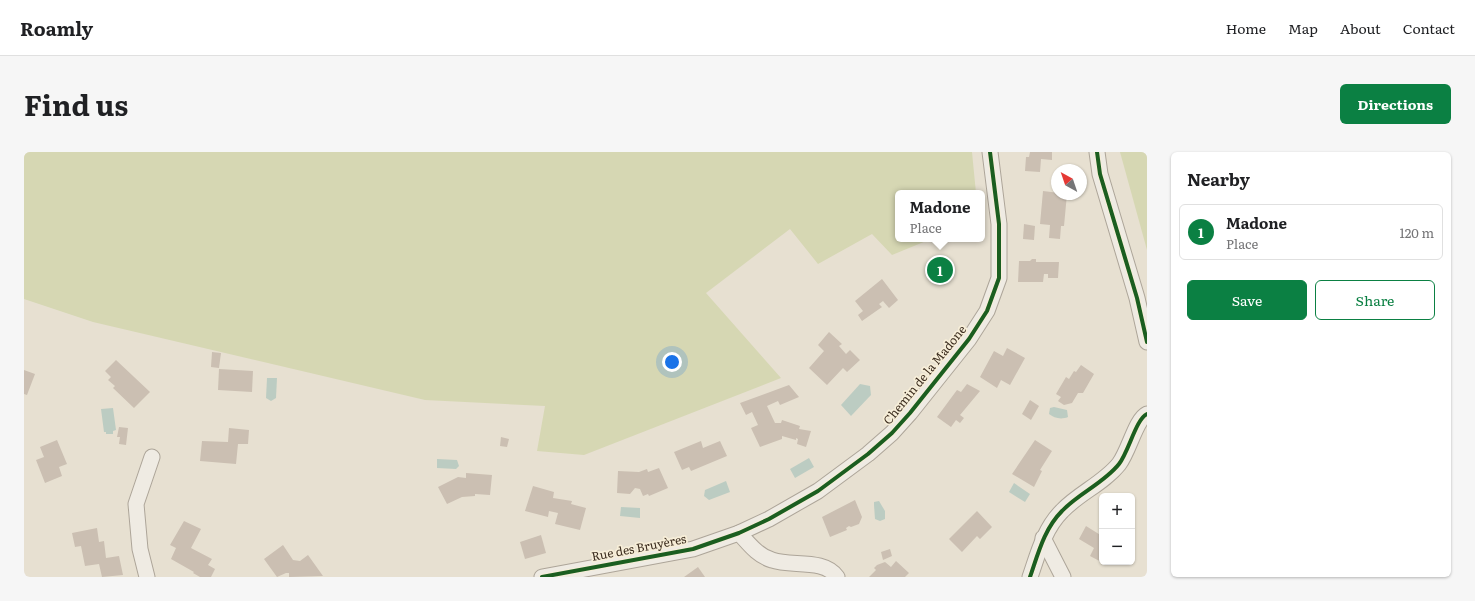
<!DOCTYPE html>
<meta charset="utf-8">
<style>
:root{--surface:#fff;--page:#f6f6f6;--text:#202124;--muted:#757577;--line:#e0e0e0;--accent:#0b8043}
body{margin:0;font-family:Literata,serif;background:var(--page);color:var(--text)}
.controls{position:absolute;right:12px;bottom:12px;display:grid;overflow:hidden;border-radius:6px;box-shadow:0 1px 3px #0004}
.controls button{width:36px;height:36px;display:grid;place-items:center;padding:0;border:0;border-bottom:1px solid var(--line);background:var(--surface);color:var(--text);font:20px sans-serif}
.compass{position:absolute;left:1027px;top:12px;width:36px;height:36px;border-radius:50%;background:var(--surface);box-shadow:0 1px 3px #0004;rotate:320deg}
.you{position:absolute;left:648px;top:210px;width:14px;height:14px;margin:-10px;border:3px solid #fff;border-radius:50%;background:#1a73e8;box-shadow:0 0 0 6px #1a73e833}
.badge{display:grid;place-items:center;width:26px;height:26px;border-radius:50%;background:var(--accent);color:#fff;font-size:13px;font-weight:700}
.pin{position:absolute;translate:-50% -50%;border:2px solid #fff;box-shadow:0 1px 4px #0006}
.popup{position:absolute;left:871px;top:38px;width:90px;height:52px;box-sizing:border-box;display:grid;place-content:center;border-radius:6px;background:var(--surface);filter:drop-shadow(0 1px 3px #0005);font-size:13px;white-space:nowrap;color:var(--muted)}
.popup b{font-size:15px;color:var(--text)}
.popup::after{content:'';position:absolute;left:50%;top:100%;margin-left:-8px;border:8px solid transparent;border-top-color:var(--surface)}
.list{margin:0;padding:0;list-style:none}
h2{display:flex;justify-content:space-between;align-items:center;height:52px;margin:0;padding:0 16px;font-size:17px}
h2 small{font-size:13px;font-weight:400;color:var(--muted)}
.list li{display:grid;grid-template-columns:26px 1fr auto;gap:12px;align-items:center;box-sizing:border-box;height:56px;margin:0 8px 8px;padding:0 8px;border:1px solid var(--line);border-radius:6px}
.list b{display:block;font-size:15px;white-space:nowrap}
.list p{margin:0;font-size:13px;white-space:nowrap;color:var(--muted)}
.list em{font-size:13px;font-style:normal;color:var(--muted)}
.actions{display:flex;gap:8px;padding:12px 16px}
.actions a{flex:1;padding:9px 0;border:1px solid var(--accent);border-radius:6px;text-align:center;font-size:14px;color:var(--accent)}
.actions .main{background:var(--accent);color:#fff}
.map{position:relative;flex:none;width:1123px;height:425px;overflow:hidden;border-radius:6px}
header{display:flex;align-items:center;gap:24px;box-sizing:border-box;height:56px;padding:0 20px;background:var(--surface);border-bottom:1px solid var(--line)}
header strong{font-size:19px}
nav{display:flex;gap:22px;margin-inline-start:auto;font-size:14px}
.intro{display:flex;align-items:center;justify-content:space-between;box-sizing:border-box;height:96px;padding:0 24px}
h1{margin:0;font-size:28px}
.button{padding:10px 18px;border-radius:6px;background:var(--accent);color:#fff;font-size:14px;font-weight:700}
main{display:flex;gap:24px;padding:0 24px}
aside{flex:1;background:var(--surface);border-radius:6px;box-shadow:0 1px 3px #0004}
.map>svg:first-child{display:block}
.green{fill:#d6d7b3}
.water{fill:#bcccc2}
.building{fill:#cbbfb2}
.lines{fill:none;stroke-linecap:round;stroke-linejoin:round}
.minor-casing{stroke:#ada599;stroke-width:17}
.minor{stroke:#efebe3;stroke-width:15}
.cycleway-casing{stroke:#f7eed8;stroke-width:6}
.cycleway{stroke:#1b5e20;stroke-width:4}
.labels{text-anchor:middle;stroke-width:3.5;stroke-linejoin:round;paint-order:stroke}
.street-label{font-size:12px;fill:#3d2e20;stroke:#f7eed8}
</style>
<header>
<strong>Roamly</strong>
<nav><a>Home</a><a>Map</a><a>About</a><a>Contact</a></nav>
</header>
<div class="intro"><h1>Find us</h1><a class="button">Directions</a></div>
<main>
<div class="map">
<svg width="1123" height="425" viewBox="0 0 1123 425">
<rect width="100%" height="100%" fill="#e7e0d1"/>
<g class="green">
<polygon points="0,0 948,0 952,41 874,41 874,87 907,87 868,103 848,82 794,112 766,77 682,141 757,226 560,303 513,299 521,254 401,248 69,170 0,147"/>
<polygon points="1096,0 1123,0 1123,98"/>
</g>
<g class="water">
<polygon points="243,226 253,226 252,246 247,249 242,246"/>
<polygon points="836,232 846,234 847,243 827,264 817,253"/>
<path d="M1030,255L1043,258L1044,265C1037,268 1030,266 1025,262L1026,256Z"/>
<polygon points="89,256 92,278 89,279 89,282 82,282 82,280 80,280 77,257"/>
<polygon points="785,306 790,315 771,326 766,317"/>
<polygon points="413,307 433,308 435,314 432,317 413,316"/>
<polygon points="702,329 706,340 685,348 680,344 681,338"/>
<polygon points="990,331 1006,342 1001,350 985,340"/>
<polygon points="855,349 861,359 861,367 856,369 851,367 850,353 850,350"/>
<polygon points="597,355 616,356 616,366 596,364"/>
</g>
<g class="building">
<polygon points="1006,0 1028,0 1028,8 1017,7 1016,20 1001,19 1002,5 1005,5"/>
<polygon points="1019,39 1043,42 1040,74 1037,74 1036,87 1025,86 1026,73 1016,72"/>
<polygon points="1000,72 1011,74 1010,88 999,87"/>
<polygon points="1008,107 1012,107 1012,110 1035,110 1034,126 1024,126 1024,122 1020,122 1019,130 994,130 995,109 1006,109"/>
<polygon points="858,127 874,148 865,156 859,149 855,152 858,155 838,169 834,163 839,159 831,149"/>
<polygon points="805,180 818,192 815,194 822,202 826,198 836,208 823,220 819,216 803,233 785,216 800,199 794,193"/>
<polygon points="983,196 1001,206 986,233 977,228 973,236 956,225 970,199 979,204"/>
<polygon points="188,200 197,201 195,216 187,215"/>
<polygon points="92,208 126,240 110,256 89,236 91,234 84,228 87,225 81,219"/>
<polygon points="1057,213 1070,222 1059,241 1054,241 1048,251 1040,253 1034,249 1037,245 1032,242 1042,225 1045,227 1050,219 1052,220"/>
<polygon points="195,217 229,219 228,240 194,238"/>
<polygon points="0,218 11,222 3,243 0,242"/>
<polygon points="943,232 956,239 936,263 940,266 936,271 932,268 927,275 913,265 933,238 937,240"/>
<polygon points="765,233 775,245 756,253 754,249 743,254 751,271 757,271 758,268 776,274 775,277 787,279 782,295 773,292 774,287 772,286 772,288 758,284 758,287 736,295 727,276 734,273 728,260 722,263 716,251"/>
<polygon points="1006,248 1015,254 1007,268 998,262"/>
<polygon points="95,275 104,276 102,293 95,292 96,285 93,285"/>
<polygon points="205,276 225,278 224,292 214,292 212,312 176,309 178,289 204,290"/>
<polygon points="477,285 485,287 483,295 476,294"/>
<polygon points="33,288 43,312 35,315 38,324 21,331 12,308 20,305 16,295"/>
<polygon points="1011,288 1028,299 1016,318 1018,319 1010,335 988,322"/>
<polygon points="677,289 679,296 696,289 703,304 667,319 665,315 658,318 650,300"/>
<polygon points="635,316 644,336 625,344 624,342 619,344 616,337 611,336 606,342 593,341 594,319 615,320 623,317 624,320"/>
<polygon points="442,321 468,323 466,343 451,342 451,344 438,345 423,352 414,335 434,325 442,326"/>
<polygon points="509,334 530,340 529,346 548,349 547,352 562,356 556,378 531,372 534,361 525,359 524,365 501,359"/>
<polygon points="831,348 838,365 835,372 827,375 825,374 822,376 823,378 806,385 798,365"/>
<polygon points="953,359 968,375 956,387 953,384 938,400 925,387"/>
<polygon points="160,369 177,377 167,396 188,407 184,413 191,417 187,425 176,425 169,421 170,420 147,407 152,396 146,393"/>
<polygon points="1062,374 1078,384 1078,410 1084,410 1083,413 1066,404 1070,396 1055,387"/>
<polygon points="73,376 75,390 80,389 82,406 95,404 99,423 78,425 75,412 61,414 57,394 51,395 48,381"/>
<polygon points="517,383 522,401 501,407 496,390"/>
<polygon points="259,393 269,408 276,409 284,403 299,424 265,425 265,421 262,421 253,425 240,407"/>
<polygon points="866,397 868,404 859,408 857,400"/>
<polygon points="872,409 885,421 881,425 845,425 852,418 850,416 853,413 861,410 867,415"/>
<polygon points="674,415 681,425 660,425"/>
</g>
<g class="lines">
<defs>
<g id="minor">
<polyline points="1073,0 1076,22 1113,146 1123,190"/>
<path d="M715,381C725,392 734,404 748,408C767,415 800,406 813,425"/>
<polyline points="1019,386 1039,425"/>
<polyline points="123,425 116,397 112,352 128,305"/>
<polyline points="518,425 669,397 715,381 745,367 794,339 844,302 868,281 886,261 945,187 963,159 975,126 975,72 966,0"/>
<path d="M1006,425C1014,402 1020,377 1038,359C1055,341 1080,331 1095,312C1105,299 1112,267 1123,262"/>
</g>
</defs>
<use href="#minor" class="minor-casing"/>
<use href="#minor" class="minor"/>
<defs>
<g id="cycleway">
<polyline points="1073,0 1076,22 1113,146 1123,190"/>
<polyline points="518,425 669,397 715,381 745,367 794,339 844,302 868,281 886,261 945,187 963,159 975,126 975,72 966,0"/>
<path d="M1006,425C1014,402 1020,377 1038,359C1055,341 1080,331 1095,312C1105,299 1112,267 1123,262"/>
</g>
</defs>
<use href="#cycleway" class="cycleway-casing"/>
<use href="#cycleway" class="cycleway"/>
</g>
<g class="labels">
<g class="street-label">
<text transform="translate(901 223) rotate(-51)" y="4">Chemin de la Madone</text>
<text transform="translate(615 396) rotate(-11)" y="4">Rue des Bruyères</text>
</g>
</g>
</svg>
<div class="controls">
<button>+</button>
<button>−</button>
</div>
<svg class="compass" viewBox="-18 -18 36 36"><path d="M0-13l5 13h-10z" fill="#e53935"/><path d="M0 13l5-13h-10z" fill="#757577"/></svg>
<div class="you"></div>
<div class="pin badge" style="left:916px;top:118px">1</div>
<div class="popup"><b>Madone</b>Place</div>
</div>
<aside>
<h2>Nearby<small></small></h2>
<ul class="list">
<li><span class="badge">1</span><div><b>Madone</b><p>Place</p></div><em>120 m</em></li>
</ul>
<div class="actions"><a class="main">Save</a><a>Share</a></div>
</aside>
</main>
